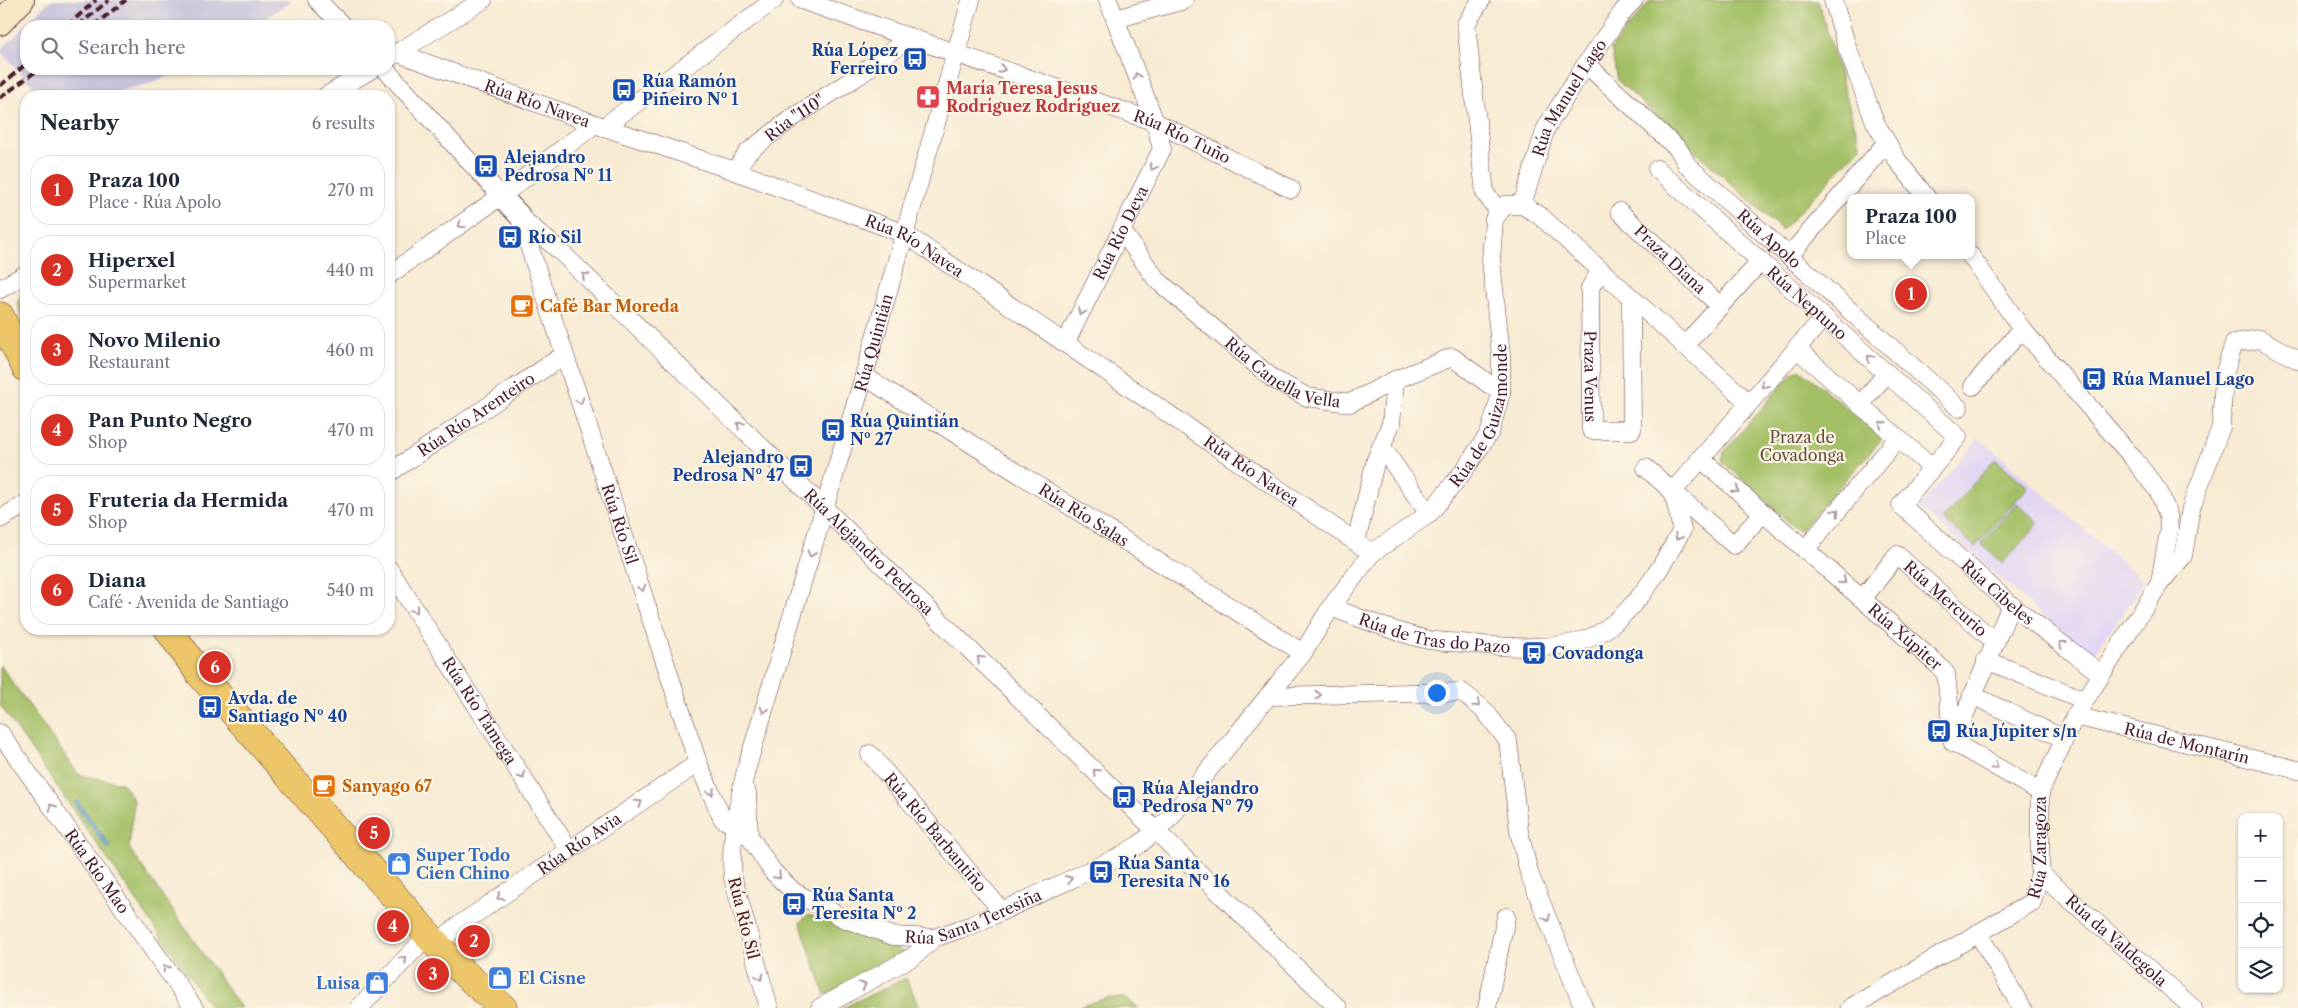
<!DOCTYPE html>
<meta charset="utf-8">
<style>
:root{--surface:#fff;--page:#f2f2f3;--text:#1f2937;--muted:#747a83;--line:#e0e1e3;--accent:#d93025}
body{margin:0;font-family:"Libre Caslon Text",serif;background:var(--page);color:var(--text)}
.controls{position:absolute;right:15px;bottom:15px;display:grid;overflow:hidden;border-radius:10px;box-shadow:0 1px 4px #0004}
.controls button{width:45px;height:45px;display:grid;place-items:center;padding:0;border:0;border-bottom:1px solid var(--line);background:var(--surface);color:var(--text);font:25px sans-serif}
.you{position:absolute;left:1436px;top:692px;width:18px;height:18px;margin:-12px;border:4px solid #fff;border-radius:50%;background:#1a73e8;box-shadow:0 0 0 8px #1a73e833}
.badge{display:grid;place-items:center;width:32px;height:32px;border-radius:50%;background:var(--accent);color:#fff;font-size:16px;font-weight:700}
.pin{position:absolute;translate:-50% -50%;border:2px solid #fff;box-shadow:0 1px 5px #0006}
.popup{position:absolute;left:1847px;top:194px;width:128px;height:65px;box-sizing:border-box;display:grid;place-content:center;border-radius:10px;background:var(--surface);filter:drop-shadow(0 1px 4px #0005);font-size:16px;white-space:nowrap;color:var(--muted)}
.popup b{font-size:19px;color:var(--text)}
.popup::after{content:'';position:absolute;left:50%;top:100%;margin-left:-10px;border:10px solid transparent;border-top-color:var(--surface)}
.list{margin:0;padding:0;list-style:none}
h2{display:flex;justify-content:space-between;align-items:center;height:65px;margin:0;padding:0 20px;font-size:21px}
h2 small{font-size:16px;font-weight:400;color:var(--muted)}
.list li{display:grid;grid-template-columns:32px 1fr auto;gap:15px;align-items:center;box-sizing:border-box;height:70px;margin:0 10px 10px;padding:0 10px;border:1px solid var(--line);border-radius:20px}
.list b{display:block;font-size:19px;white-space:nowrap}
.list p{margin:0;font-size:16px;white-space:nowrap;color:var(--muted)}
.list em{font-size:16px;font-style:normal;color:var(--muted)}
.icon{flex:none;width:28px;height:28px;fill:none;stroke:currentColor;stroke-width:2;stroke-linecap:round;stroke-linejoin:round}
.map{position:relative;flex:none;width:2298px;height:1008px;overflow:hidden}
.search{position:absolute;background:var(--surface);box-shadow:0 1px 4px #0004;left:20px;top:20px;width:375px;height:55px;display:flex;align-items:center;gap:12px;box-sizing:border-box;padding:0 18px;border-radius:20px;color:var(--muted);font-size:19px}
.panel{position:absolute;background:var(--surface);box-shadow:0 1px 4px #0004;left:20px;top:90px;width:375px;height:545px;border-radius:20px}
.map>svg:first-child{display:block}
.built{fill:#e0d4f4}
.industrial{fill:#c4c0db}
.green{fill:#a3bf65;stroke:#766f48}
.water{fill:#5da7d5;stroke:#546380}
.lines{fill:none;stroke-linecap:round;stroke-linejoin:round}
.minor-casing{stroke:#643e44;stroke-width:19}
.tertiary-casing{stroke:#643e44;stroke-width:23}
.secondary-casing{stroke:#643e44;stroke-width:26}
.trunk-casing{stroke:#643e44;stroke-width:29}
.minor{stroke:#fff;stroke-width:18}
.tertiary{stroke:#fff;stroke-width:21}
.secondary{stroke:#f7e8c3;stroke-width:24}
.trunk{stroke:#ecc669;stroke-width:28}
.rail{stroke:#4a1f2b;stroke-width:4;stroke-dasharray:8 4;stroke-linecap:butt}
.oneway{stroke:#ae9aa0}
.labels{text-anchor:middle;stroke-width:4.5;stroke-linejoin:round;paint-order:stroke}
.transit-label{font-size:16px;font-weight:bold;fill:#164399;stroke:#fcf5e5;text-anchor:start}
.health-label{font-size:16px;font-weight:bold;fill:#be3a42;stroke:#fcf5e5;text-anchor:start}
.street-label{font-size:16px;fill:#4a1f2b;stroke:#fcf5e5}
.food-label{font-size:16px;font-weight:bold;fill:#c56008;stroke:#fcf5e5;text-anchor:start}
.park-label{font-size:16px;fill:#654f3c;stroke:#fcf5e5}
.shop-label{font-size:16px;font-weight:bold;fill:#366cbe;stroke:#fcf5e5;text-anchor:start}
</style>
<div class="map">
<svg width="2298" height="1008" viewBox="0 0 2298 1008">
<rect width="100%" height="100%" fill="#fcf5e5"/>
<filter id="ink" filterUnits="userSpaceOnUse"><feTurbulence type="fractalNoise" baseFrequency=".02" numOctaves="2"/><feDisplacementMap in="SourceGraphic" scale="10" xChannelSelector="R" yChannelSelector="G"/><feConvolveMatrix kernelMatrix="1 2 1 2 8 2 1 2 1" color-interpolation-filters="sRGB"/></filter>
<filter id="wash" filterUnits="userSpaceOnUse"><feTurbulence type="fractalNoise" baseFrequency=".0096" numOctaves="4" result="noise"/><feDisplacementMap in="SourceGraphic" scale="20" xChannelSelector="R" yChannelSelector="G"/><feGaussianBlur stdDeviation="1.12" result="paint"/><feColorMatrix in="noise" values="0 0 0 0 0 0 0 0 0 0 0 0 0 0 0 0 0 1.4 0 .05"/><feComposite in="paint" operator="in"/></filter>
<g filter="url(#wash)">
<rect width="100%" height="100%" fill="#f7ebd3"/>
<polygon class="built" points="1979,438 2145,582 2091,658 1919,507"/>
<polygon class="industrial" points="50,0 293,0 253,26 26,26 26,69 188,69 148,84 99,96 42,96 0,51"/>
<g class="green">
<polygon points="1651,0 1818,0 1861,147 1782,230 1617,80 1611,48"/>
<polygon points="26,290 26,335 22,325 18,300"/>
<polygon points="1800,369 1879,435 1881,440 1801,530 1795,528 1722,461 1724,452 1792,373"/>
<polygon points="1995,459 2028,487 1975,547 1943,519"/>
<polygon points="2017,503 2039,523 2003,563 1981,544"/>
<polygon points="0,665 79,775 122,783 134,801 129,848 241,1008 211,1008 0,705"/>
<polygon points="808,915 859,932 906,953 825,995 800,922"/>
<polygon points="906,978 920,1008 842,1008"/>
<polygon points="1108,998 1125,998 1139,1008 1074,1008"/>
</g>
<polygon class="water" points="77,800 111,847 108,849 74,803"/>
</g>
<g filter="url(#ink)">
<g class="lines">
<defs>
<g id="minor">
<polyline points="317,0 343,26"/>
<path id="s1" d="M801,0L1155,122L1291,189"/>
<polyline points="1481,0 1466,24 1485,193 1499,212"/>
<polyline points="1833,0 1847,47 1875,122 1897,160 1927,198"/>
<polyline points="1115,19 1184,0"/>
<path id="s2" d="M398,53L595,124L735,171L905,234L1372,553"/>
<polyline points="392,56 483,0"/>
<path id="s3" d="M1586,64L1679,150L1687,165L1959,408"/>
<polyline points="385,69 501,196"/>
<polyline points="326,96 372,69"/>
<polyline points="604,127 774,0"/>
<path id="s4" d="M1657,169L1958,437L1901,505L2011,605L2101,674"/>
<path id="s5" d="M735,171L748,152L792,118L858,76L910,37"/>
<path id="s6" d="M1522,205L1546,128L1586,64L1624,10L1634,0"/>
<path id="s7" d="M1620,212L1720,306"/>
<path id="s8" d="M519,215L698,763L722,818L749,836L773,872L794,892L845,919L893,936L934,938L972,925L1119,857L1140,844L1169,819L1303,653L1331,607L1372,553L1429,514L1463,472L1490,432L1501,393V355L1491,260L1494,219L1505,205H1522L1539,215L1748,402"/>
<path id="s9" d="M519,216L561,252L1338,1008"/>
<path id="s10" d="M1122,231L1157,280L1273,379L1307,397L1350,403L1395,380L1452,357L1501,393"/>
<polyline points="1970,255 2022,329 2133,458 2159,492 2168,515 2169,530 2160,582"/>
<polyline points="1789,256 1887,142"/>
<path id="s11" d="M1600,271L1590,288L1591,430H1632L1631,299"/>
<polyline points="389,275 501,196 595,124"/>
<polyline points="0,289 26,274"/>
<path id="s12" d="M1066,342L1162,149L1155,122L1108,0"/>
<polyline points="1684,346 1761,261"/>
<polyline points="1796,348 1932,468"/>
<path id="s13" d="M864,376L1303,653"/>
<polyline points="1973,386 2022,329"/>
<polyline points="1860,405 1887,373"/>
<polyline points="1381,446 1429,514"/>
<path id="s14" d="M1700,458L1939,666L1946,674L1953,742"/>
<polyline points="1646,468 1734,545 1763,513"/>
<path id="s15" d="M389,473L564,355"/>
<polyline points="1673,491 1824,317"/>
<polyline points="0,519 26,504"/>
<polyline points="1356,542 1376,459 1391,424 1395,380"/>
<polyline points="1805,550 1898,438"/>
<path id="s16" d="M389,569L569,850"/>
<path id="s17" d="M1863,598L1897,555L1995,642"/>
<path id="s18" d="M1331,607C1361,619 1392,631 1424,639C1436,642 1450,642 1462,643C1502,647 1569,654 1603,631C1639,607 1662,566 1682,530L1673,491"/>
<polyline points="1986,660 2084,700"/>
<polyline points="1972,695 2064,739"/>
<polyline points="1269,696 1462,692 1485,711 1508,741 1519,831 1529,873 1584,1008"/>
<path id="s19" d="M2075,716L2298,770"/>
<path id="s20" d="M0,733L194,1008"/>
<polyline points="1954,740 2011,605"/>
<polyline points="1953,742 2040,792"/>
<path id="s21" d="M870,754L1001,910"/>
<polyline points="747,792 749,836"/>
<path id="s22" d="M2040,873L2193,1008"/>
<polyline points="1978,933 2022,1008"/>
<path id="s23" d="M436,944L459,925L698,763"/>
<polyline points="359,1008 428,935"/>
<path id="s24" d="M769,1008L733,878C729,841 738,807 746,770L864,376L971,0"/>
<polyline points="820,1008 914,956 934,938"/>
<polyline points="1487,1008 1506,917"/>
<path id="s25" d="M1850,1008L2032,902L2040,873V792L2075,716L2160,583L2183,556L2191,508L2221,427L2224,375L2234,343L2260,339L2298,360"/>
</g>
<polyline id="tertiary" points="501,196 519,215"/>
<polyline id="secondary" points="0,23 22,0"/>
<g id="trunk">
<polyline points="0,316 26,368"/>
<polyline points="168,629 200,674 436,944 463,972 503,1008"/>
</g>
</defs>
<use href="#minor" class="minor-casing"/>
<use href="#tertiary" class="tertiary-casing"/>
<use href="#secondary" class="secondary-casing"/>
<use href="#trunk" class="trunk-casing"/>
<use href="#minor" class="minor"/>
<use href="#tertiary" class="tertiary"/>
<use href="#secondary" class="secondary"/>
<use href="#trunk" class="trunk"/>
<g class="rail">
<polyline points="67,26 96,0"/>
<polyline points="78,26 109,0"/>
<polyline points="93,26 126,0"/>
<polyline points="0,86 26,64"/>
<polyline points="0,98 39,69"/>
</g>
</g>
<defs><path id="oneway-chevron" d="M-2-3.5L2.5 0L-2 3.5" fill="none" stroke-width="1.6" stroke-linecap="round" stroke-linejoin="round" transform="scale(1.25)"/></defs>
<g class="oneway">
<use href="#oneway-chevron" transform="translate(1002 69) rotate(19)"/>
<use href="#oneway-chevron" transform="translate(1137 76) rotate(-111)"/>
<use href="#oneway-chevron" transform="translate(1153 167) rotate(116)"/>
<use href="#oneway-chevron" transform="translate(461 225) rotate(144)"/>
<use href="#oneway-chevron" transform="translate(585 276) rotate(-136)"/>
<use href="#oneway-chevron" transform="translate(1081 312) rotate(117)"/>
<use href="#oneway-chevron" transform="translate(1870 358) rotate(-138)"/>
<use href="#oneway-chevron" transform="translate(1764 385) rotate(131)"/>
<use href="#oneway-chevron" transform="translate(580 401) rotate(72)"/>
<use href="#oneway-chevron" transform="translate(1882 424) rotate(-139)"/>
<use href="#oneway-chevron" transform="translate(740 425) rotate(-136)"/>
<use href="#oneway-chevron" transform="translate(1736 490) rotate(41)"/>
<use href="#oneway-chevron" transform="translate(1836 512) rotate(-50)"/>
<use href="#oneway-chevron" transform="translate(1678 537) rotate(118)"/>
<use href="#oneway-chevron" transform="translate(811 554) rotate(107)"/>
<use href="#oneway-chevron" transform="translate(1843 581) rotate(40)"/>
<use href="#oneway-chevron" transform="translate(642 588) rotate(72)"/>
<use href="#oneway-chevron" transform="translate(415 610) rotate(57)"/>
<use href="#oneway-chevron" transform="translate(2062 644) rotate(-142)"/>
<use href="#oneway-chevron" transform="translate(980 659) rotate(-136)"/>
<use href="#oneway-chevron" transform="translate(1318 695) rotate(-1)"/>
<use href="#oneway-chevron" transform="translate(1477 704) rotate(39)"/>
<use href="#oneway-chevron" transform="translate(764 710) rotate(107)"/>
<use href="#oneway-chevron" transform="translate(1995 766) rotate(30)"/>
<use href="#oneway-chevron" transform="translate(1096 772) rotate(-136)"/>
<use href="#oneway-chevron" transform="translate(522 776) rotate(57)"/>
<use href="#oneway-chevron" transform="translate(711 792) rotate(66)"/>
<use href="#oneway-chevron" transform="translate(639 803) rotate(-34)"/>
<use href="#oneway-chevron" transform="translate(52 807) rotate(-125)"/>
<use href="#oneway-chevron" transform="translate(778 876) rotate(46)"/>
<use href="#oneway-chevron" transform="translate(1069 879) rotate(-24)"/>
<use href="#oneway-chevron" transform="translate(500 897) rotate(146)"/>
<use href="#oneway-chevron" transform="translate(1547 918) rotate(68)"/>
<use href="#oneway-chevron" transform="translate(404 959) rotate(-45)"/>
<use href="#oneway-chevron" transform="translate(166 968) rotate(-125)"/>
<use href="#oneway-chevron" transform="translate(760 977) rotate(74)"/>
<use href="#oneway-chevron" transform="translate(863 985) rotate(-29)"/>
</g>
</g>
<defs>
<symbol id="bus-square" viewBox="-11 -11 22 22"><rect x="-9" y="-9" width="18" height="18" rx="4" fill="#1a4fb4" stroke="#fcf5e5"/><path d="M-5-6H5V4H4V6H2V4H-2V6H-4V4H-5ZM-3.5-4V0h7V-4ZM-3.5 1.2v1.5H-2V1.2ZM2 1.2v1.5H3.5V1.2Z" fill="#fff"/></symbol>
<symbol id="pharmacy-square" viewBox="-11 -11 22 22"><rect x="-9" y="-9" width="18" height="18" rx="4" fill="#e0444e" stroke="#fcf5e5"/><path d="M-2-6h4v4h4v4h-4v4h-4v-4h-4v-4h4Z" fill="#fff"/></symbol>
<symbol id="cafe-square" viewBox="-11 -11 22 22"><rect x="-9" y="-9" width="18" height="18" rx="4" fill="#e8710a" stroke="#fcf5e5"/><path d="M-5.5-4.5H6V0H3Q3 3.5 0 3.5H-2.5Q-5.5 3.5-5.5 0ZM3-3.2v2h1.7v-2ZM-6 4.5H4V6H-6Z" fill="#fff"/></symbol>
<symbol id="shop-square" viewBox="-11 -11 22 22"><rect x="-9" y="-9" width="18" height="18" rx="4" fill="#3f7fe0" stroke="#fcf5e5"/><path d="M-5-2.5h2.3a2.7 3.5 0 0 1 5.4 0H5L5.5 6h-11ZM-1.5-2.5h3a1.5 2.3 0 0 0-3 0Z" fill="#fff"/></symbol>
</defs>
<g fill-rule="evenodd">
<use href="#bus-square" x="901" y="45" width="28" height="28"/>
<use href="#bus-square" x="610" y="76" width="28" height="28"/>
<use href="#pharmacy-square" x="914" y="83" width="28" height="28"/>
<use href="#bus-square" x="472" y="152" width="28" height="28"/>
<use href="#bus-square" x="496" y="223" width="28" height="28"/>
<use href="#cafe-square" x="508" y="292" width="28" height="28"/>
<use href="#bus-square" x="2080" y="365" width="28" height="28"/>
<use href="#bus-square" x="819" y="416" width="28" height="28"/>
<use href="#bus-square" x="787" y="452" width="28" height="28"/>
<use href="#bus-square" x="1520" y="639" width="28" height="28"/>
<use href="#bus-square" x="196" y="693" width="28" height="28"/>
<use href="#bus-square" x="1925" y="717" width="28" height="28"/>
<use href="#cafe-square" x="310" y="772" width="28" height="28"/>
<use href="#bus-square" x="1110" y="783" width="28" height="28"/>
<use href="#shop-square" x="385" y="850" width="28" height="28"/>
<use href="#bus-square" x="1087" y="858" width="28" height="28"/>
<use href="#bus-square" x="780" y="890" width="28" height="28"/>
<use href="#shop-square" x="486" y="964" width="28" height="28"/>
<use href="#shop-square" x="363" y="969" width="28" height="28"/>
</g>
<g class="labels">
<g class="transit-label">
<text x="898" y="56" text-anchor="end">Rúa López<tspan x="898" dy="18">Ferreiro</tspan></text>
<text x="642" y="87">Rúa Ramón<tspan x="642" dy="18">Piñeiro Nº 1</tspan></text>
<text x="504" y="163">Alejandro<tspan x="504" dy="18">Pedrosa Nº 11</tspan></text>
<text x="528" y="243">Río Sil</text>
<text x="2112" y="385">Rúa Manuel Lago</text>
<text x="850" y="427">Rúa Quintián<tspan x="850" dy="18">Nº 27</tspan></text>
<text x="784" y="463" text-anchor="end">Alejandro<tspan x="784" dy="18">Pedrosa Nº 47</tspan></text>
<text x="1552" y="659">Covadonga</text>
<text x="228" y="704">Avda. de<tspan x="228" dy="18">Santiago Nº 40</tspan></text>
<text x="1956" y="737">Rúa Júpiter s/n</text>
<text x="1142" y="794">Rúa Alejandro<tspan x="1142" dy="18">Pedrosa Nº 79</tspan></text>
<text x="1118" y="869">Rúa Santa<tspan x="1118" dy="18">Teresita Nº 16</tspan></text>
<text x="812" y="901">Rúa Santa<tspan x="812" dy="18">Teresita Nº 2</tspan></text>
</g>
<g class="health-label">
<text x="946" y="94">María Teresa Jesus<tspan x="946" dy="18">Rodríguez Rodríguez</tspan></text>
</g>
<g class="street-label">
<text dy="6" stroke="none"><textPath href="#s6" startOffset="118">Rúa Manuel Lago</textPath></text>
<text dy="6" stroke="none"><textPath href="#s2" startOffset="148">Rúa Río Navea</textPath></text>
<text dy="6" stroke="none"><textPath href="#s5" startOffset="81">Rúa "110"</textPath></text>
<text dy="6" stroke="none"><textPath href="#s1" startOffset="405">Rúa Río Tuño</textPath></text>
<text dy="6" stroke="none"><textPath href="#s12" startOffset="122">Rúa Río Deva</textPath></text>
<text dy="6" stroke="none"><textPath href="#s3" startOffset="254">Rúa Apolo</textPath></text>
<text dy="6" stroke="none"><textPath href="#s2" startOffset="552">Rúa Río Navea</textPath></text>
<text dy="6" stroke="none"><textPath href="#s7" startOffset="69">Praza Diana</textPath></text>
<text dy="6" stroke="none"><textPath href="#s4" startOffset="201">Rúa Neptuno</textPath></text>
<text dy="6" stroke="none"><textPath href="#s24" startOffset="690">Rúa Quintián</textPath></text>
<text dy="6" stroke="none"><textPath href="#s10" startOffset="219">Rúa Canella Vella</textPath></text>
<text dy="6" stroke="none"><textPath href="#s11" startOffset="108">Praza Venus</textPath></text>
<text dy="6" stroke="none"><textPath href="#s8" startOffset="1675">Rúa de Guizamonde</textPath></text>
<text dy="6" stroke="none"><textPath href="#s15" startOffset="105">Rúa Río Arenteiro</textPath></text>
<text dy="6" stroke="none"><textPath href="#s2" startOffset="958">Rúa Río Navea</textPath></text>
<text dy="6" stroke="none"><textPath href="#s13" startOffset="260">Rúa Río Salas</textPath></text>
<text dy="6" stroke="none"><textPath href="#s8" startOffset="325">Rúa Río Sil</textPath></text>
<text dy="6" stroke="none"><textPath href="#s9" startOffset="485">Rúa Alejandro Pedrosa</textPath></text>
<text dy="6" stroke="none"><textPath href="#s4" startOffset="622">Rúa Cibeles</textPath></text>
<text dy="6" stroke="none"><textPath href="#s17" startOffset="120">Rúa Mercurio</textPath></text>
<text dy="6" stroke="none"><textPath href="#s18" startOffset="108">Rúa de Tras do Pazo</textPath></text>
<text dy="6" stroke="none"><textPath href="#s14" startOffset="272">Rúa Xúpiter</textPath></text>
<text dy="6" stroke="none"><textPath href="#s16" startOffset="168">Rúa Río Támega</textPath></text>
<text dy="6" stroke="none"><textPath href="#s19" startOffset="115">Rúa de Montarín</textPath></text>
<text dy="6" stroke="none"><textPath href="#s21" startOffset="102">Rúa Río Barbantiño</textPath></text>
<text dy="6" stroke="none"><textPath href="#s23" startOffset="175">Rúa Río Avia</textPath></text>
<text dy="6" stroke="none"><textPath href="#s25" startOffset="266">Rúa Zaragoza</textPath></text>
<text dy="6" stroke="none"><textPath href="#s20" startOffset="169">Rúa Río Mao</textPath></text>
<text dy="6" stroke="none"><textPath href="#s8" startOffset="934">Rúa Santa Teresiña</textPath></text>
<text transform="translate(744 918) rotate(76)" y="6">Rúa Río Sil</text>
<text dy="6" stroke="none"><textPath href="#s22" startOffset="102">Rúa da Valdegola</textPath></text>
</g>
<g class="food-label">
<text x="540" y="312">Café Bar Moreda</text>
<text x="342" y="792">Sanyago 67</text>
</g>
<g class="park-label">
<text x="1802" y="443">Praza de<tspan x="1802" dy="18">Covadonga</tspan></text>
</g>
<g class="shop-label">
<text x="416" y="861">Super Todo<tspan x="416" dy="18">Cien Chino</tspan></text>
<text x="518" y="984">El Cisne</text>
<text x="360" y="989" text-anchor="end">Luisa</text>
</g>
</g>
</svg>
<div class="controls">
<button>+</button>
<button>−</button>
<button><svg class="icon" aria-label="locate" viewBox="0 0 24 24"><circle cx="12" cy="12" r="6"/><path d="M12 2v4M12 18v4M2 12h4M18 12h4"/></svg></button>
<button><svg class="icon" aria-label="layers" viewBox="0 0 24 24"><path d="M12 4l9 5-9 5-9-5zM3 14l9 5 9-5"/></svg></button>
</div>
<div class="you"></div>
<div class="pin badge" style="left:1911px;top:294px">1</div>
<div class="popup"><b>Praza 100</b>Place</div>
<div class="pin badge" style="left:474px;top:941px">2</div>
<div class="pin badge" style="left:433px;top:974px">3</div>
<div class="pin badge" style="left:393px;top:926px">4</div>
<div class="pin badge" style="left:374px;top:833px">5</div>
<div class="pin badge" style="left:215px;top:667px">6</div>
<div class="search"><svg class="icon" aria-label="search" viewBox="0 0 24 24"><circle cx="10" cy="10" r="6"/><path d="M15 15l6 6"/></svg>Search here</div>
<section class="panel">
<h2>Nearby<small>6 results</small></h2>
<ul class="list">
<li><span class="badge">1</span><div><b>Praza 100</b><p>Place · Rúa Apolo</p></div><em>270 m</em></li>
<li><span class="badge">2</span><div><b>Hiperxel</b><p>Supermarket</p></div><em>440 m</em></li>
<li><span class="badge">3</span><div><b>Novo Milenio</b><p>Restaurant</p></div><em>460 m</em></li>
<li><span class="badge">4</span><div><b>Pan Punto Negro</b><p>Shop</p></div><em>470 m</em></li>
<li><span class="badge">5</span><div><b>Fruteria da Hermida</b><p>Shop</p></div><em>470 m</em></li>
<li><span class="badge">6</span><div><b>Diana</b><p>Café · Avenida de Santiago</p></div><em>540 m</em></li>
</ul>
</section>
</div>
